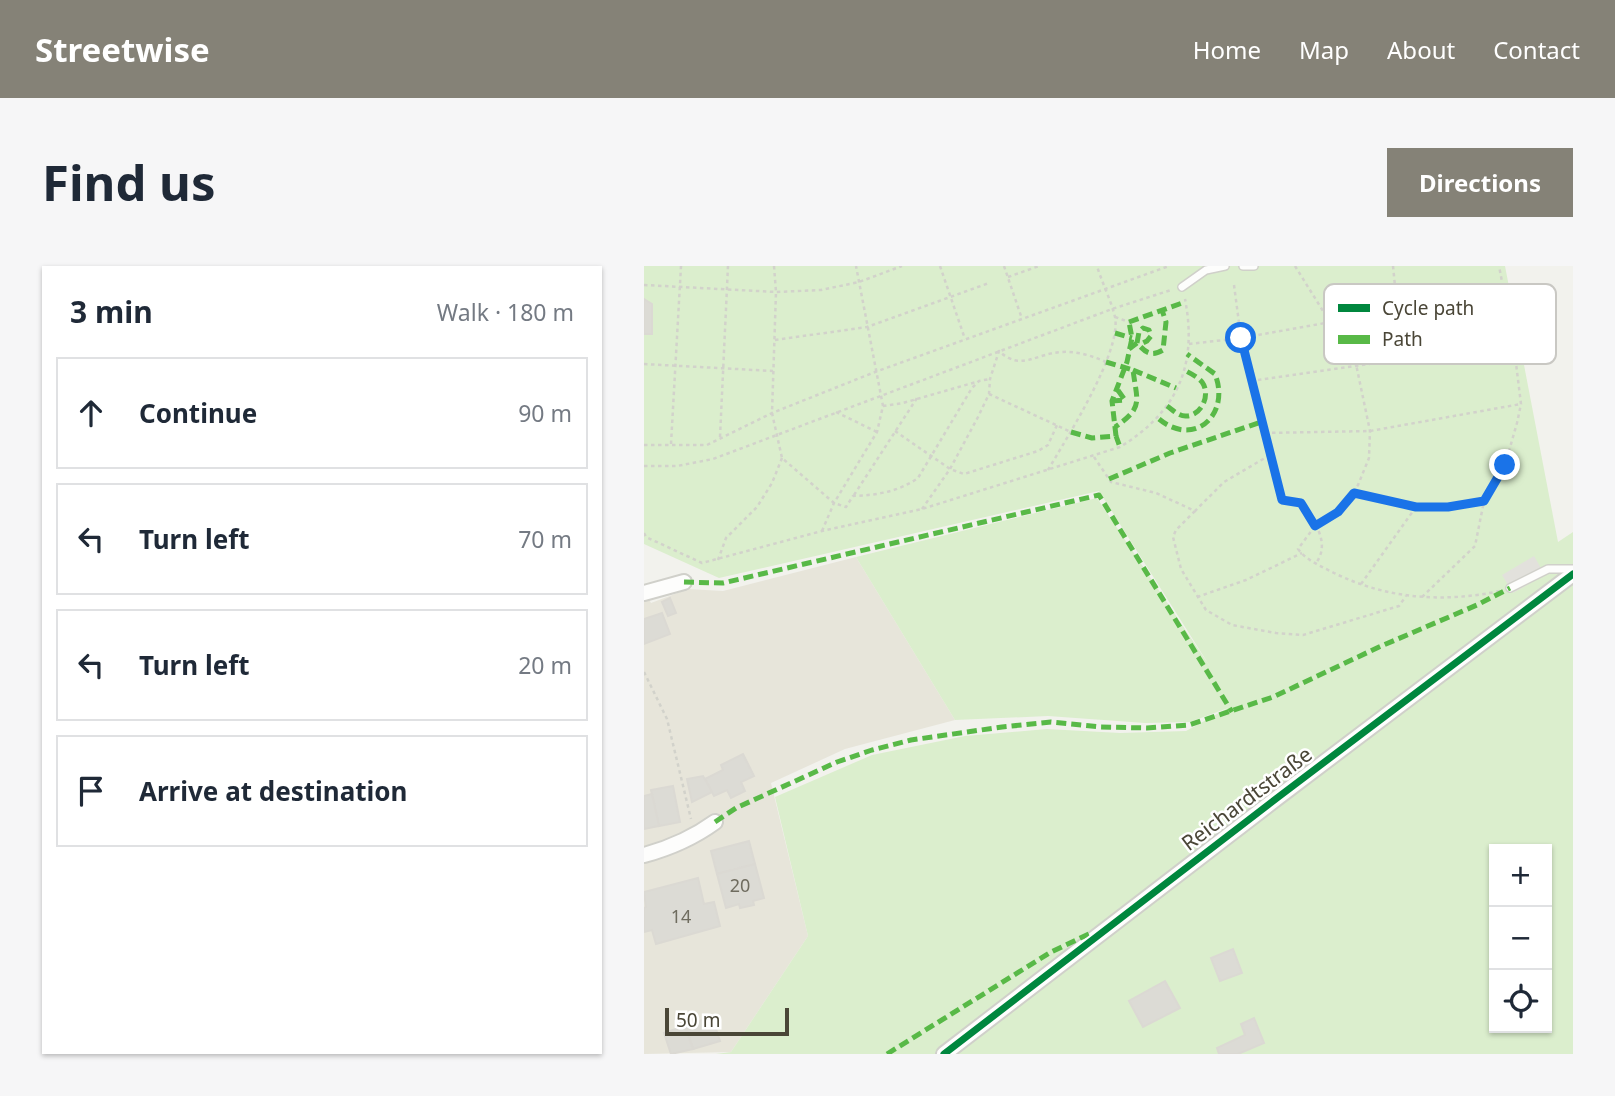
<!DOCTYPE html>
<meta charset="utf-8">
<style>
:root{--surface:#fff;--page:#f6f6f7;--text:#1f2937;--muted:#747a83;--line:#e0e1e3;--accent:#858277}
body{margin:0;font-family:"Noto Sans",sans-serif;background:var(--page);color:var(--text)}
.controls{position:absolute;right:21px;bottom:21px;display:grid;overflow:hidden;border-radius:0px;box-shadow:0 2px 5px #0004}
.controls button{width:63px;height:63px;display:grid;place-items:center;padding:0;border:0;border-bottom:2px solid var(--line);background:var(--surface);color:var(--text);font:35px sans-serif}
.scale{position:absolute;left:21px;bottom:18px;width:124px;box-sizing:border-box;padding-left:7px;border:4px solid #4a4637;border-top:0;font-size:19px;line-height:24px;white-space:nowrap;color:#4a4637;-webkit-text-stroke:5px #fff;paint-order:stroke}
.stop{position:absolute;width:21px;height:21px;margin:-16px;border:5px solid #1a73e8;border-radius:50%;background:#fff}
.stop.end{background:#1a73e8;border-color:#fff;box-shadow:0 2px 7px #0008}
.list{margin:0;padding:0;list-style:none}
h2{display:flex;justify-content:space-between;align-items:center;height:91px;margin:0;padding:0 28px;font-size:30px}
h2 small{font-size:23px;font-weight:400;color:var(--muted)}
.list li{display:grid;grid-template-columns:46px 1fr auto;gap:21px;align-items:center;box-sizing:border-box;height:112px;margin:0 14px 14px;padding:0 14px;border:2px solid var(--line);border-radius:0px}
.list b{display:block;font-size:26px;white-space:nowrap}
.list em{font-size:23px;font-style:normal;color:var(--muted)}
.icon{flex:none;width:38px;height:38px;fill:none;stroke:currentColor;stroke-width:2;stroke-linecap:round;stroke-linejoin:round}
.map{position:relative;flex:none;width:929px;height:788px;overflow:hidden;border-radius:0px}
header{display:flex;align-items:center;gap:42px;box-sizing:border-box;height:98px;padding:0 35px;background:var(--accent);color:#fff}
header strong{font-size:33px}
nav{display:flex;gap:38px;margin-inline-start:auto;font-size:24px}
.intro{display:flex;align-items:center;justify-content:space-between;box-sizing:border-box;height:168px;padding:0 42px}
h1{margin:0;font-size:49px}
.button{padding:18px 32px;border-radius:0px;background:var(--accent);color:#fff;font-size:24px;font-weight:700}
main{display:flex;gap:42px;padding:0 42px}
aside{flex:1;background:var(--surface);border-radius:0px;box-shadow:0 2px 5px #0004}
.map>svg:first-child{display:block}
.residential{fill:#e7e5da}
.green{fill:#dbeecd;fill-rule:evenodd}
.parking{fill:#e2e1dc}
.building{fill:#dcdbd5;stroke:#dbd9d3;stroke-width:2}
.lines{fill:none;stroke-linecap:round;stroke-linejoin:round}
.service-casing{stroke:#d0d0ca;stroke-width:10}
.minor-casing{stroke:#d0d0ca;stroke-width:18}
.path{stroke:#d2d2cb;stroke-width:2.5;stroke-dasharray:3.5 3.5;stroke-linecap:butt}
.service{stroke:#fdfdfc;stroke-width:7}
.minor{stroke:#fdfdfc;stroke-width:14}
.quiet{stroke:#58b947;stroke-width:5;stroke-dasharray:10 5;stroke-linecap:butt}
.cycleway-casing{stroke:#fff;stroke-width:11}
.cycleway{stroke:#00873e;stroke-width:7}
.route{stroke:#1a73e8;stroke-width:9}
.labels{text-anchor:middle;stroke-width:5;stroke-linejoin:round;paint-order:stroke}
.number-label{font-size:18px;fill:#6f6c5f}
.street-label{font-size:21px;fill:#4a4637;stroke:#fff}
.key{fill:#fff;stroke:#c9c8c3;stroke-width:2}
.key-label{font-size:19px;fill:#4a4637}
</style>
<header>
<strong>Streetwise</strong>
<nav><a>Home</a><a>Map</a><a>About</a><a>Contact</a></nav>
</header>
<div class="intro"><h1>Find us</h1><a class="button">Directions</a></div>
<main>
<aside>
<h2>3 min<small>Walk · 180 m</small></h2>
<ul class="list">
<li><svg class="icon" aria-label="ahead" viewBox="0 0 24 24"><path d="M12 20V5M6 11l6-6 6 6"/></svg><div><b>Continue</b></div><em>90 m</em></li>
<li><svg class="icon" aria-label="left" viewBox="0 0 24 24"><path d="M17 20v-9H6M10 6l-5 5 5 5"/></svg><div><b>Turn left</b></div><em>70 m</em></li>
<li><svg class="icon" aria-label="left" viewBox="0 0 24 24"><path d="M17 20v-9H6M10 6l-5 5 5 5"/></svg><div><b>Turn left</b></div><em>20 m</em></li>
<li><svg class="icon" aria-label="arrive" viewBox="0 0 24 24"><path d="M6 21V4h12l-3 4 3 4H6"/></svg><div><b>Arrive at destination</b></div></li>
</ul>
</aside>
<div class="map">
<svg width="929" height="788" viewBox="0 0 929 788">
<rect width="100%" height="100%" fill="#f2f2ed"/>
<polygon class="residential" points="212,291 311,454 201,483 127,517 164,670 87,786 0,788 0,325 7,337 44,323 79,325"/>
<path class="green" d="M0,0H861L914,276L929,266V788H72L87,786L164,670L131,531L228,489L321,470L403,463L476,467L542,465L584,442L546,456L501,457L404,450L311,454L212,291L453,232L567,402L455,225L75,312L0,278ZM850,583H903V762H850Z"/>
<polygon class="parking" points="890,290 901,309 869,327 858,309"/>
<g class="building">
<polygon points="0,33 8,38 8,68 0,68"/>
<polygon points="26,332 32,347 24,350 18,336"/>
<polygon points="18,347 26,368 0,378 0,353"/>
<polygon points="99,488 110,510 97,516 101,525 87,532 83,524 70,530 61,513 79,504 77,499"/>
<polygon points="59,510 68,526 48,536 43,513"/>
<polygon points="29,520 36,556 15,560 7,524"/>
<polygon points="8,528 15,560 0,563 0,530"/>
<polygon points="105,575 111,598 73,608 67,585"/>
<polygon points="111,598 120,632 109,635 110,639 96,642 95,638 82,642 73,608"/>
<polygon points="54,612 60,638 70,636 76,660 12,678 8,664 0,666 0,642 2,641 0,626"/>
<polygon points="589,683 598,707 576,715 567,692"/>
<polygon points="521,715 536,742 499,761 485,735"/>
<polygon points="68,751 76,775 49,783 41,760"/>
<polygon points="610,752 620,777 594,788 575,788 573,782 601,769 597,758"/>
<polygon points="41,760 49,783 27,788 20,767"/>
</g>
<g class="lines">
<defs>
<g id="service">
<polyline points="599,0 610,0"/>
<polyline points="538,21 562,4 581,0"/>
<polyline points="866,322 904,303 929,303"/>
</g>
<g id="minor">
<polyline points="0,327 40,316"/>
<path d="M0,589C26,582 49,572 71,556"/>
<polyline points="300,788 633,532 929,308"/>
</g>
</defs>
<use href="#service" class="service-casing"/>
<use href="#minor" class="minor-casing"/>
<g class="path">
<path d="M130,0L132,26L128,147L138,192L190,237L202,241L209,230C233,229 254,226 274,212L328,122L335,115L346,113"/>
<polyline points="296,0 321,73"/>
<polyline points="360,0 378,53"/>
<path d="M651,0L712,98L726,165L725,192L714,219L694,246L671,260L654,283C663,295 677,300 690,307C743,333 799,337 856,325"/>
<polyline points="749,0 752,30"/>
<polyline points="364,11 395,0"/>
<polyline points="0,19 132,26 177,24 215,16 258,0"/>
<path d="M590,19L597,72L638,234L657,237C670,254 687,277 672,297"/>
<polyline points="797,29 801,87"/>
<polyline points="682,45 752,30 797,29 858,20"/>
<polyline points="471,51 485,56"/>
<polyline points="131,74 223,61 345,17"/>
<polyline points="545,78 597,72 687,56"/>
<polyline points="0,98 129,105"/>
<polyline points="607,115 801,87 869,73"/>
<polyline points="345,128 427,166"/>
<polyline points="239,140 259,137 332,116"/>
<polyline points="192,146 233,166"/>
<polyline points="251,165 306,203 320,208 394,185 404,179 413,159"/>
<polyline points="621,167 726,165 877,138"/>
<polyline points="76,171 84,0"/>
<polyline points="27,178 37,0"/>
<polyline points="0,179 63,179 128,147 231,106 525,0"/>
<polyline points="450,191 467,216 512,227 551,245 580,216 626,189"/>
<polyline points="0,200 33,200 69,193 468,43 527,24"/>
<path d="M404,204C422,173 478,86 471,51C467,34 458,17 453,0"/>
<polyline points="710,227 772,241 804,241 840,235"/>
<polyline points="210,229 273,132"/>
<path d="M278,243L306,203L334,151L345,128L346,113L355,85C377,106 392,87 418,86C434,85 448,90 462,96"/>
<polyline points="551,245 532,264 529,271 537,303 562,344 588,359 632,367 659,369 755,340 762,330"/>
<polyline points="178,265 190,237 233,166 239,140 212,0"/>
<path d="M0,267L2,271L58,297L178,265L278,243L476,181C533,146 554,100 541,33"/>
<polyline points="74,294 82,272 113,241 128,217 138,192"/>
<polyline points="717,318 772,241"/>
<polyline points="553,331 602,314 658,287"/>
<polyline points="778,331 831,280 840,235 861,199 873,157 877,138 869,73 855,0"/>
<polyline points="0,406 23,453 47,553"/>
</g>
<use href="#service" class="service"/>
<use href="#minor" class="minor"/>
<g class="quiet">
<polyline points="485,56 541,36"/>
<polyline points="471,67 488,72"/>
<polyline points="493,77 495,66 499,62 505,64 507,70 503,75 495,79"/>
<path d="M485,83L493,77C502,87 507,91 519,84L522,56L518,44"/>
<path d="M462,96L489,104C493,136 500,141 471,161"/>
<polyline points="489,104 532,122"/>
<polyline points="468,135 481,134 473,123"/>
<path d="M523,140C529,144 535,151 543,150C558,149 567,128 558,116C554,111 546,107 540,104"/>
<path d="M515,153C550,182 587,149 571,108L543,88"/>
<polyline points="427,166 448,172 472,170 476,181"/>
<polyline points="472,170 468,135 483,96 488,72 485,56"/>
<polyline points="465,213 526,187 617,156"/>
<polyline points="40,316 79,317 455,229 588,446"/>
<polyline points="71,556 92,542 193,496 228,484 267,474 358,461 407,456 457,461 503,462 545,459 629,431 735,381 833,339 866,322"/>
<polyline points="243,788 407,686 447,667"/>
</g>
<defs>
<polyline id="cycleway" points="300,788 633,532 929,308"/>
</defs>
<use href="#cycleway" class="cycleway-casing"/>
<use href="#cycleway" class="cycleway"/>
</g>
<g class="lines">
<polyline class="route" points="597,72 638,234 657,237 671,260 694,246 710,227 772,241 804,241 840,235 861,199"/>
</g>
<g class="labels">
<g class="number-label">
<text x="96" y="626">20</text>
<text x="37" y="657">14</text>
</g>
<g class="street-label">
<text transform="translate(603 533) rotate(-37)" y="7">Reichardtstraße</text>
</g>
</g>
<rect x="680" y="18" width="232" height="80" rx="10" class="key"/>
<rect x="694" y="38" width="32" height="8" fill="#00873e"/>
<rect x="694" y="69" width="32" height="9" fill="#58b947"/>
<g class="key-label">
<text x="738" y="49">Cycle path</text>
<text x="738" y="80">Path</text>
</g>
</svg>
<div class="controls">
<button>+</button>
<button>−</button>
<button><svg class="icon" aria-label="locate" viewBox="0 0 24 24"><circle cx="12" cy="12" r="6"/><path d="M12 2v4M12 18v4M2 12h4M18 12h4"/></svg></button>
</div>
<div class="scale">50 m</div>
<div class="stop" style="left:597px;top:72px"></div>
<div class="stop end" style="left:861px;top:199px"></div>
</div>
</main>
